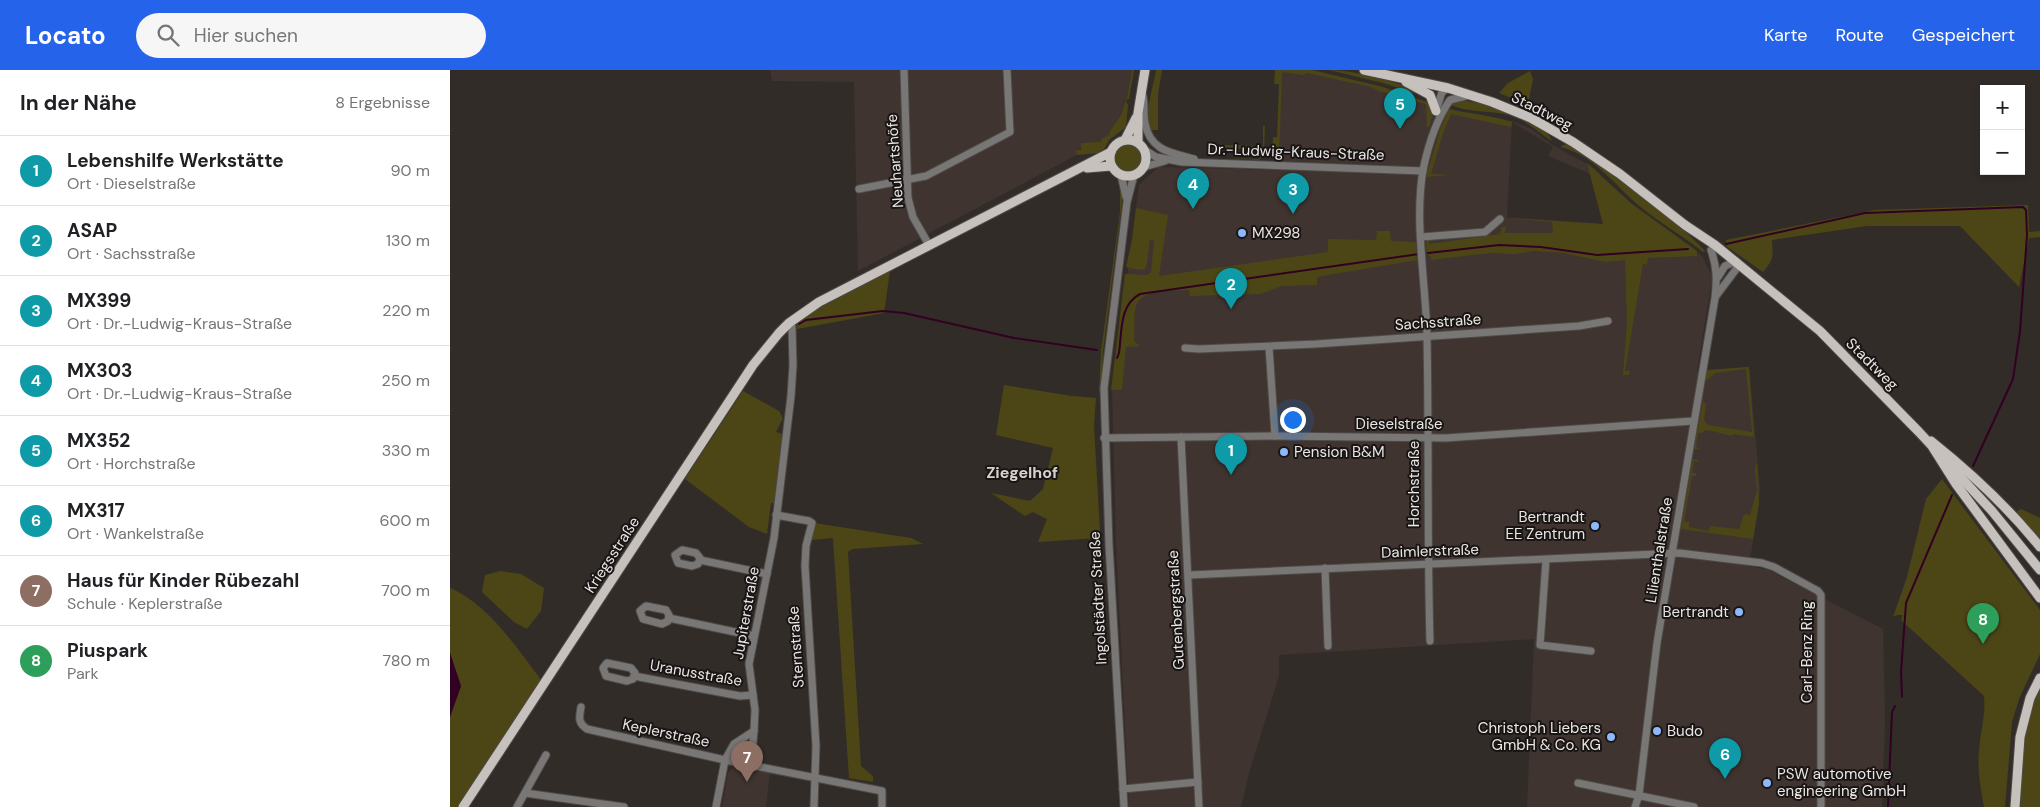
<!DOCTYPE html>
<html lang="de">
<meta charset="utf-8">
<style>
:root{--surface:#fff;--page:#f6f6f6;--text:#202124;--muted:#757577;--line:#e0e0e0;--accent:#2563eb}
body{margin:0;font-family:"DM Sans",sans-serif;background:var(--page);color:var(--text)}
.controls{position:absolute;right:15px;top:15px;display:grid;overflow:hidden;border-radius:0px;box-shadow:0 2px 8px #0003}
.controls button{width:45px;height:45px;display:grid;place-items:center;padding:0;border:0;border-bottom:1px solid var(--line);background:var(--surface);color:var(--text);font:25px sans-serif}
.you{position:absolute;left:842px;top:349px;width:18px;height:18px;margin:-12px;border:4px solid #fff;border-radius:50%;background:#1a73e8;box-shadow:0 0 0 8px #1a73e833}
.badge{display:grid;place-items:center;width:32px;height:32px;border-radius:50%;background:var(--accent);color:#fff;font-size:16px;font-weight:700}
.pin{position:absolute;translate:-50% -41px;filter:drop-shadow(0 1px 2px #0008)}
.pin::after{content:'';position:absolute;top:26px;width:18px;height:15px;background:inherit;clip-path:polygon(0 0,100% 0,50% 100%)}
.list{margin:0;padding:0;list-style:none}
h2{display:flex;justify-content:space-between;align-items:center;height:65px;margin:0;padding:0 20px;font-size:21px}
h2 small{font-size:16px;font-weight:400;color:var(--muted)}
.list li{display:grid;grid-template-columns:32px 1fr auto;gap:15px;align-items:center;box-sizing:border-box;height:70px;padding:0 20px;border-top:1px solid var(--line)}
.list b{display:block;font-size:19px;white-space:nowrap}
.list p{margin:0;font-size:16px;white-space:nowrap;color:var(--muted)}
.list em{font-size:16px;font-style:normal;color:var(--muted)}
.icon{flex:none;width:28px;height:28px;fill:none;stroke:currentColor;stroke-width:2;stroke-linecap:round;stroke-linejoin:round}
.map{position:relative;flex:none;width:1590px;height:737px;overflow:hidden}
header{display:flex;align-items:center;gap:30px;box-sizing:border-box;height:70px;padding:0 25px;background:var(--accent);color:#fff}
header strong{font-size:24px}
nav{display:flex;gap:28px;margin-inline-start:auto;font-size:18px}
.search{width:350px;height:45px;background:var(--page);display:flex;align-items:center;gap:12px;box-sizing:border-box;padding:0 18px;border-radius:28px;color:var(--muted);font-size:19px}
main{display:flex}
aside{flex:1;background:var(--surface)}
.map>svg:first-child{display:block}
.built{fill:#3f342f;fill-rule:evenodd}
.green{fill:#4c4616}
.water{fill:#320122}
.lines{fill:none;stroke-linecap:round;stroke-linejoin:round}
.stream{stroke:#320122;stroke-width:2}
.minor-casing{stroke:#4f4a47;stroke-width:9}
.major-casing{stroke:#4f4a47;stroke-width:11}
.minor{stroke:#797775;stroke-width:7}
.major{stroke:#c6c1bc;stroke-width:9}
.poi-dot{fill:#8db9fc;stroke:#181514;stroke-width:2}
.labels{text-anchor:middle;stroke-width:4;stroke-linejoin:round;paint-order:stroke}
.street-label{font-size:15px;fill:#eae6e4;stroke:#181514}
.poi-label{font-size:15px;fill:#eae6e4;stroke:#181514;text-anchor:start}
.neighbourhood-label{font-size:16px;font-weight:bold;fill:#d8d0cd;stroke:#181514}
</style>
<header>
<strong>Locato</strong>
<div class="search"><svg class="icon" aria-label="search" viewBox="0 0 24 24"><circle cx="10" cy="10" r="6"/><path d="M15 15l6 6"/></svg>Hier suchen</div>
<nav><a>Karte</a><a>Route</a><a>Gespeichert</a></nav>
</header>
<main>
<aside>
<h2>In der Nähe<small>8 Ergebnisse</small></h2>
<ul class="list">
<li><span class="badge" style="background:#0f9aa8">1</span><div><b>Lebenshilfe Werkstätte</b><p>Ort · Dieselstraße</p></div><em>90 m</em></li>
<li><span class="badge" style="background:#0f9aa8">2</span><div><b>ASAP</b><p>Ort · Sachsstraße</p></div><em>130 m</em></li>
<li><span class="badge" style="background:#0f9aa8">3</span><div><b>MX399</b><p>Ort · Dr.-Ludwig-Kraus-Straße</p></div><em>220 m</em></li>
<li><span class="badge" style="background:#0f9aa8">4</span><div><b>MX303</b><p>Ort · Dr.-Ludwig-Kraus-Straße</p></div><em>250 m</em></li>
<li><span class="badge" style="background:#0f9aa8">5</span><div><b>MX352</b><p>Ort · Horchstraße</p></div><em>330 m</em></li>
<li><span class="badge" style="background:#0f9aa8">6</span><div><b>MX317</b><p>Ort · Wankelstraße</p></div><em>600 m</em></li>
<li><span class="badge" style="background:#8d6e63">7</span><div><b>Haus für Kinder Rübezahl</b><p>Schule · Keplerstraße</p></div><em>700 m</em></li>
<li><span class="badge" style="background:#2e9e5b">8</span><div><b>Piuspark</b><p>Park</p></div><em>780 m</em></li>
</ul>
</aside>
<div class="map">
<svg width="1590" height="737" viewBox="0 0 1590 737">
<rect width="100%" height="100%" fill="#322c29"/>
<g class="built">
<polygon points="320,0 682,0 677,28 675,28 671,45 660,61 659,65 651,69 651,72 627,80 627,85 408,201 404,12 322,11"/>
<path d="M855,0L930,17L971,30L982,37L1062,51L1082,59L1102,75L1143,97L1180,136L1252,186L1262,206V210L1247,301L1299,297L1310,418L1309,434L1299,496L1318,500L1433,559L1435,649L1432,737H1077L1084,569L829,585V606L799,703L791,737H679L666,474L662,321L689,115L708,97L828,100L831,1ZM1062,52L1103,77L1098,86L1140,104L1153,154L1057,147Z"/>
<polygon points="285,695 320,702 316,737 272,737 278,703"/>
</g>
<g class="green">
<polygon points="682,0 684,0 679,29 677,29 676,33 678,34 676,57 659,70 654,79 648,83 627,85 626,80 631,80 631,73 651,72 651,69 659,65 660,61 671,45 676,28 677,28"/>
<path d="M706,0H712L708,24V60H701C694,39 703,20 706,0Z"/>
<polygon points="825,0 862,0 933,17 980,33 982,46 979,57 977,57 976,34 929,21 921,17 857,3 853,5 832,2 829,91 827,91 822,85 823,67 827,67 829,14 824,14"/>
<path d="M879,0C904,0 957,13 976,27L933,13Z"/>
<polygon points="1080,1 1083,9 1078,35 1049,23 1058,13"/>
<path d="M1007,31C1028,29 1094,50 1102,71C1087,62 1077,50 1059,45C1039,40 1019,43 1001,35Z"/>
<path d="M999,39C1020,44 1041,45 1062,52L1061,57L1001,44L993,63L981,104L1002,105L976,107L990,60Z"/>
<polygon points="813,56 815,56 814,82 811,88 809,90 777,88 809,89 812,79 772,78 772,75 813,76"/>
<circle cx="679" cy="88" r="15"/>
<path d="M1119,74C1163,102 1220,143 1255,181L1253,182C1232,165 1208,152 1187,134C1163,113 1143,85 1111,77L1113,75Z"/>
<polygon points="1137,93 1182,134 1247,181 1247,186 1198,188 1197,195 1193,194 1175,301 1180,301 1179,305 1173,305 1177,252 1175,190 1155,192 1114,183 1084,181 1064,184 1040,183 981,190 981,187 977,184 976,172 979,169 979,174 1050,164 1052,157 1056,156 1055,163 1103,163 1102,152 1057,148 1153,154"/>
<polygon points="670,115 673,123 672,133 653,281 651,323 649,323 651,281 670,142"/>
<path d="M1578,135L1579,162L1590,161V167L1579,168L1569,217L1510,156H1417L1322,170C1323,186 1324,189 1313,202L1276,176V170L1425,140Z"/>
<path d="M686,138L718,145L709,206L878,182V169L926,170L927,161H940L941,171L966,172L967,190L867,207V215L832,216L810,224L740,226L739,220C725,221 691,218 686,236C683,247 685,260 684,271L690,276L676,277L672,320H661L675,204L697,205L701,202L704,170H700L697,194L695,199L689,200L676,197L682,170Z"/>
<polygon points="440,201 434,243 347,259 347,254 358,244"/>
<path d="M1299,297L1304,367L1283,364L1282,366C1273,364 1265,361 1256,360L1252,363H1248L1246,377L1250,379H1244L1253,331L1256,334L1254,350L1258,355L1302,362L1296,299L1265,303L1255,312L1257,300Z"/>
<polygon points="554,315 622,326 646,328 644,355 650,462 648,468 588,472 597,449 583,442 575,446 541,423 580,431 593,419 603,378 546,365"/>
<polygon points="293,321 329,341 333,348 326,362 332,364 324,433 321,433 317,464 299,457 235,409"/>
<polygon points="1243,389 1248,390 1248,392 1244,391 1242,403 1246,403 1246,406 1242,406 1234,452 1239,452 1239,457 1259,461 1260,456 1289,459 1294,444 1300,445 1307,420 1305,398 1307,392 1309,434 1303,469 1231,459"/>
<path d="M1492,409L1590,540V584L1569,629L1562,652L1555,737H1534C1531,719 1527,700 1529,682C1530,663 1536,646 1534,626L1451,550L1453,545H1447L1443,547L1457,507L1476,429Z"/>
<polygon points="1571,439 1590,448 1590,471 1565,443"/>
<polygon points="364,453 461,468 473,474 403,479 398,482 411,696 423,706 423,712 399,708 383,468 361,470"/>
<polygon points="50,501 71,504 94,518 91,541 77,559 64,552 32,522 35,505"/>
<path d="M0,518C38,534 67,578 91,610L9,737H0V647L11,616L0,583Z"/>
<path d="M1590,616V737H1571C1571,696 1571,654 1590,616Z"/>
</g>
<polygon class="water" points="0,583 11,616 0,647"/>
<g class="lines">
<g class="stream">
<polyline points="1276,174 1415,143 1573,137 1576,140 1577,165 1570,261 1563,309 1523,396"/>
<polyline points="978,183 1049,175 1091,177 1147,185 1238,179"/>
<polyline points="349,254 356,250 433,241 454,243 564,268 647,280"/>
<path d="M667,288L669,283C672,262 669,235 690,224L969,184"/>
<polyline points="1452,627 1451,602 1456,533 1502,425"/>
<polyline points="1438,737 1442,642 1445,636"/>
</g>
<defs>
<g id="minor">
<polyline points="454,0 458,128 463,147 479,175"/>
<path d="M693,26C695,35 693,44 695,53C700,81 722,83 744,89"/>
<polyline points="986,41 992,22 998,18"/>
<polyline points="695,80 706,87 732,92 973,101"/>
<polyline points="694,97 715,91"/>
<polyline points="671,105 676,127"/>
<polyline points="409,119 476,106 560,62 557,0"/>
<polyline points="971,167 1035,162 1050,149"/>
<polyline points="1268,207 1275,196 1286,191"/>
<polyline points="1266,226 1287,198 1285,192"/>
<polyline points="819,277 825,366"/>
<polyline points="735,278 749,279 866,274 1129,256 1158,251"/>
<polyline points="731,367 749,737"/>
<polyline points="654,368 825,366 996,368 1243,351"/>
<polyline points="326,445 359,451 362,453 356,476 355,496 366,676 364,737"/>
<polygon points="232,480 246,483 250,488 248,494 242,496 228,493 225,485"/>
<polyline points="250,490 317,504"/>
<polyline points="1096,490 1090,575 1141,581"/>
<polyline points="875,498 878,576"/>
<polyline points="739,505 1229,483 1312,493 1324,497 1368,521 1371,525 1371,737"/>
<polygon points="196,536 216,540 219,545 218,551 212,554 193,549 190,541"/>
<polyline points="219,548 304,566"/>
<path d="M980,571C977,470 979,368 977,267C976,214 964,152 973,100C978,76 986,50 1000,30L1020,25"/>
<polygon points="157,593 181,598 185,603 183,609 177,611 156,606 153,598"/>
<polyline points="184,606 290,626 303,625"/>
<path d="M131,637C129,648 128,653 137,659L275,690L432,721V737"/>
<polyline points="301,695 304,661"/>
<polyline points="1128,713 1244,737"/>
<polyline points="673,719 748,712"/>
<polyline points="75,723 174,737"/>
<polyline points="67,737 96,685"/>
<polyline points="266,737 275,690 284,674 304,661 305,640 299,594 324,468 341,326 343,295 342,257 339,253"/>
<polyline points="674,737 659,475 654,318 677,132 684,105"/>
<path d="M1185,737L1189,725L1207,573L1265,228C1267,210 1267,197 1261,180"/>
</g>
<g id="major">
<polyline points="914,0 998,18 1042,32 1081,48 1123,72 1170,104 1235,155 1265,175 1370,261 1469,362 1482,376 1506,414 1590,528"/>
<polyline points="956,12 980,25 986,41"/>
<circle cx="678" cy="88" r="18"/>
<polyline points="675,70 686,48"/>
<polyline points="688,72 688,43 695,0"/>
<polyline points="637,98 661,96"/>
<path d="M1481,371C1521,403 1558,437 1590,477"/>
<polyline points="1492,387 1542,441 1590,500"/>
<polyline points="13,737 303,295 329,263 339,253 369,232 661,82"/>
<polyline points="1565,737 1570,667 1580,628 1590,608"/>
</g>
</defs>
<use href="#minor" class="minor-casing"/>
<use href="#major" class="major-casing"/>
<use href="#minor" class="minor"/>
<use href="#major" class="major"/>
</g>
<g class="poi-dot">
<circle cx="792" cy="163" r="5"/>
<circle cx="834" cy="382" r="5"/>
<circle cx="1145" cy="456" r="5"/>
<circle cx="1289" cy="542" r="5"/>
<circle cx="1207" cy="661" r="5"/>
<circle cx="1161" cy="667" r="5"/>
<circle cx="1317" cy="713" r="5"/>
</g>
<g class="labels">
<g class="street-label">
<text transform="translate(1092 41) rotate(27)" y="5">Stadtweg</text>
<text transform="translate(846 82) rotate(2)" y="5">Dr.-Ludwig-Kraus-Straße</text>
<text transform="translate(445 91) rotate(-94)" y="5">Neuhartshöfe</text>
<text transform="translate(988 252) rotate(-4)" y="5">Sachsstraße</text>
<text transform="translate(1422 294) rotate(45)" y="5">Stadtweg</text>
<text x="949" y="359">Dieselstraße</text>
<text transform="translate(964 414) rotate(-90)" y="5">Horchstraße</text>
<text transform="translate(1209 480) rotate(-81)" y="5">Lilienthalstraße</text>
<text transform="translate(980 481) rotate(-2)" y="5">Daimlerstraße</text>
<text transform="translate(162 485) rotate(-57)" y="5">Kriegsstraße</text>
<text transform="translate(648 528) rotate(-93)" y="5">Ingolstädter Straße</text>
<text transform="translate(726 540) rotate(-93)" y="5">Gutenbergstraße</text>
<text transform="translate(296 543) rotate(-80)" y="5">Jupiterstraße</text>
<text transform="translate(346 577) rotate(-94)" y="5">Sternstraße</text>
<text transform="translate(1357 582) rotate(-90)" y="5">Carl-Benz Ring</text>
<text transform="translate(246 603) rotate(10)" y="5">Uranusstraße</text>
<text transform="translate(216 663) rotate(12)" y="5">Keplerstraße</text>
</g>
<g class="poi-label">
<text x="802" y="168">MX298</text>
<text x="844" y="387">Pension B&amp;M</text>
<text x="1135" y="452" text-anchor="end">Bertrandt<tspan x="1135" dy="17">EE Zentrum</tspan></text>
<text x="1279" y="547" text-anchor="end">Bertrandt</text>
<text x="1151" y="663" text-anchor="end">Christoph Liebers<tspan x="1151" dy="17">GmbH &amp; Co. KG</tspan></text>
<text x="1217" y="666">Budo</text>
<text x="1327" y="709">PSW automotive<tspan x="1327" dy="17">engineering GmbH</tspan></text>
</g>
<g class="neighbourhood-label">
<text x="572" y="408">Ziegelhof</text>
</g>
</g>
</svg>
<div class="controls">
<button>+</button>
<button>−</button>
</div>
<div class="you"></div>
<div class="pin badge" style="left:781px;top:405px;background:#0f9aa8">1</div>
<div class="pin badge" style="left:781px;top:239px;background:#0f9aa8">2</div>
<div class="pin badge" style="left:843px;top:144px;background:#0f9aa8">3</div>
<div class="pin badge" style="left:743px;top:139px;background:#0f9aa8">4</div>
<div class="pin badge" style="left:950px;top:59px;background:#0f9aa8">5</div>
<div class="pin badge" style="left:1275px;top:709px;background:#0f9aa8">6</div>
<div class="pin badge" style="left:297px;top:712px;background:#8d6e63">7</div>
<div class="pin badge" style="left:1533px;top:574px;background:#2e9e5b">8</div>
</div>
</main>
